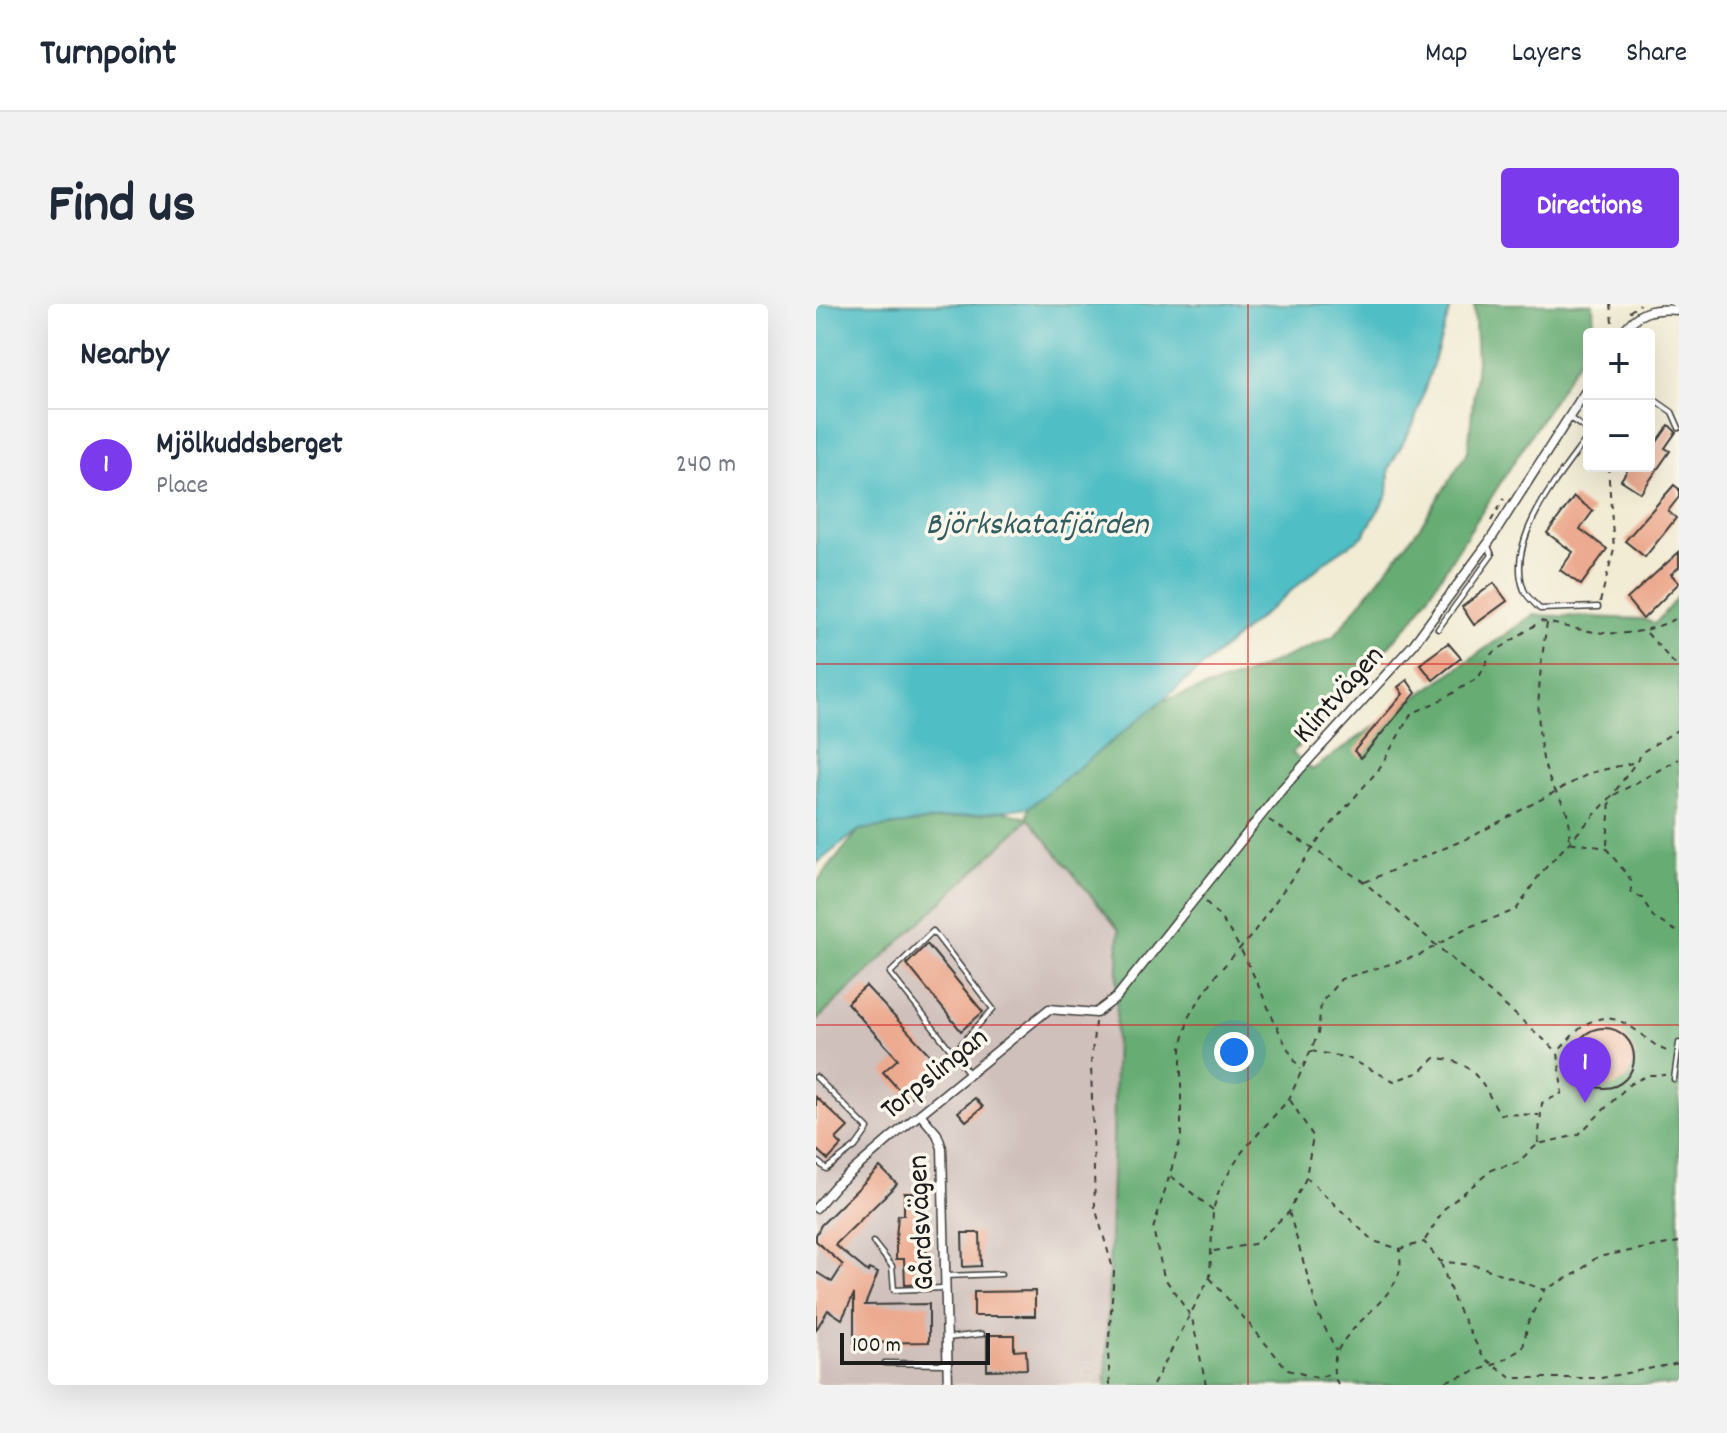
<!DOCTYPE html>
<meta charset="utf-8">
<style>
:root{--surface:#fff;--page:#f2f2f3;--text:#1f2937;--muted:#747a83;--line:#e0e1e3;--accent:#7c3aed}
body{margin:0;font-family:Dekko,sans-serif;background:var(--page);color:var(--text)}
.controls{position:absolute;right:24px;top:24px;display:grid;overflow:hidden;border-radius:8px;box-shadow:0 8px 32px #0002}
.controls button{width:72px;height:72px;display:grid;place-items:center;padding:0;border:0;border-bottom:2px solid var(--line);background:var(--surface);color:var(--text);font:40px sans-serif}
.scale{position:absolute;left:24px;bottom:20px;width:150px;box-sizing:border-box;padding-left:8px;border:4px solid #1c1c1c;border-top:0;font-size:22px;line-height:28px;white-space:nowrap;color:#1c1c1c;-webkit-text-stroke:6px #fbf7ec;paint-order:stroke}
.you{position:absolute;left:418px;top:748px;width:28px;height:28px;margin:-20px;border:6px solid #fff;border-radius:50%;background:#1a73e8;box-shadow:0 0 0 12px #1a73e833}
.badge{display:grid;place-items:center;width:52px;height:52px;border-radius:50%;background:var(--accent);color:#fff;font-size:26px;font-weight:700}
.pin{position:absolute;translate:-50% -66px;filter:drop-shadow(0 2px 4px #0008)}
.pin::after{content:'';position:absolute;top:42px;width:28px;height:24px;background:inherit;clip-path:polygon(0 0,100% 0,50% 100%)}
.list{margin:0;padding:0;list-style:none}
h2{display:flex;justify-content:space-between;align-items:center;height:104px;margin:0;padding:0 32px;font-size:34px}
h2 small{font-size:26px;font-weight:400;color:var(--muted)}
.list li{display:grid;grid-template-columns:52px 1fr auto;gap:24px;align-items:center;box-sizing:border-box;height:112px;padding:0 32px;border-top:2px solid var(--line)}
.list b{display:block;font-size:30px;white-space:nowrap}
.list p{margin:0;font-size:26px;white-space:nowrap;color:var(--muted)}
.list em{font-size:26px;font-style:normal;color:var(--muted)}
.map{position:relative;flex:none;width:863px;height:1081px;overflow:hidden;border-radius:8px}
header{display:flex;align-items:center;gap:48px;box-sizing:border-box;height:112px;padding:0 40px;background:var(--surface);border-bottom:2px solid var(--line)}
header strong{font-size:38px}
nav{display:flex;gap:44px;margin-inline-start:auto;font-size:28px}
.intro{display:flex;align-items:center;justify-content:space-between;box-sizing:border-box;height:192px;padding:0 48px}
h1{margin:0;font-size:56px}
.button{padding:20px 36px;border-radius:8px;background:var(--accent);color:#fff;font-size:28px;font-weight:700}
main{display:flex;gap:48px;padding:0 48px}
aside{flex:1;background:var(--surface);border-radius:8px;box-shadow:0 8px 32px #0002}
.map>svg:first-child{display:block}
.industrial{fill:#cfc0bb}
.forest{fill:#66ac73;stroke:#416448;stroke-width:2}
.water{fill:#50bec5;stroke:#366d70;stroke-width:2}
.building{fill:#ecaa90}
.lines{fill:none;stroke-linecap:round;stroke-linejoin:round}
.lane-casing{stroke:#3c3b38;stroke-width:7}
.street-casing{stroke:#3c3b38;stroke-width:11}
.path{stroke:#3c3b38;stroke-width:2;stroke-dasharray:6 6;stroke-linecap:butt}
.lane{stroke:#fff;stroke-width:4}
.street{stroke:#fff;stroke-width:8}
.grid{fill:none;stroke:#d62828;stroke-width:2;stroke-opacity:0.55}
.labels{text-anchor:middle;stroke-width:7;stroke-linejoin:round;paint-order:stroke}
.street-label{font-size:30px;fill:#1c1c1c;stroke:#fbf7ec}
.water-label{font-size:32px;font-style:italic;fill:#315d60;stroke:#fbf7ec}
</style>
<header>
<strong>Turnpoint</strong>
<nav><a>Map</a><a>Layers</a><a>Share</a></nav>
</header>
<div class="intro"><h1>Find us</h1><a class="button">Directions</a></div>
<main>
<aside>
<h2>Nearby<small></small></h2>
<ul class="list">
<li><span class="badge">1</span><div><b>Mjölkuddsberget</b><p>Place</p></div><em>240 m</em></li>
</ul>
</aside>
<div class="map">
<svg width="863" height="1081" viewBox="0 0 863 1081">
<rect width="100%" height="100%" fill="#fbf7ec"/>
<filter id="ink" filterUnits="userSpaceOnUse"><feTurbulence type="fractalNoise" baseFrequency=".0125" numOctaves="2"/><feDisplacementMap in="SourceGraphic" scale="16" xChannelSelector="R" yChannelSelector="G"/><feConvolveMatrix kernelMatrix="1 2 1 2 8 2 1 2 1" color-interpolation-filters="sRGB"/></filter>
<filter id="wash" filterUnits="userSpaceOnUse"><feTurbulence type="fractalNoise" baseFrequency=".006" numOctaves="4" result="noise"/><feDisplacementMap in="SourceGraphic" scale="32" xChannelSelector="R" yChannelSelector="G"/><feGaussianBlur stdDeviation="1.8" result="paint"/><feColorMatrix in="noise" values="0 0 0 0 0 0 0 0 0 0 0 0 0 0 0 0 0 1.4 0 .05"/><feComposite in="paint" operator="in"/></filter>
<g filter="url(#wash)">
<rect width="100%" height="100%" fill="#f2ecd5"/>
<polygon class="industrial" points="213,515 303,626 290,1081 0,1081 0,717"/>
<polygon class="forest" points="658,0 777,0 778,30 773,30 773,40 599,313 476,449 496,466 717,311 827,315 839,320 863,291 863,1081 290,1081 303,626 213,515 0,717 0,579 43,526 186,507 212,514 213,503 346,397 429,371 518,332 603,224 652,147 661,57"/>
<polygon class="water" points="0,0 636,0 598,119 573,164 572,190 547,232 510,257 346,397 213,503 43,526 0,560"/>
<g id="blocks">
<g class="building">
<polygon points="853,121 860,128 849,144 854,147 825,189 805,176 814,162 833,162 833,133 841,138"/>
<polygon points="858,181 863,185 863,193 852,207 860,214 829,253 809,237"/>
<polygon points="758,193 777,207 764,225 791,245 765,281 744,266 757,248 731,229"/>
<polygon points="863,248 863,263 855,270 863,279 827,315 811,295"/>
<polygon points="678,279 691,297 658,321 646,303"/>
<polygon points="632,339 645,354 617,376 604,360"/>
<polygon points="591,376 600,389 545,454 538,447 587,390 582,383"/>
<polygon points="111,640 167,708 145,727 91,660"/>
<polygon points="50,682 126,764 92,796 67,768 82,755 31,699"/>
<circle cx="788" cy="754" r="30"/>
<polygon points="0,793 32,823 20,835 26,841 12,856 0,845"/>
<polygon points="159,794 167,803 150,817 142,808"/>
<polygon points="64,863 81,880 19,941 52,968 53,965 62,969 49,1001 113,1000 113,1038 38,1039 38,990 26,1015 12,1006 0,1026 0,968 16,978 27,961 0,937 0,931 5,921"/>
<polygon points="101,866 114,866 115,889 110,889 111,980 89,981 88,955 80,955 80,934 82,911 88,911 88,889 102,889"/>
<polygon points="146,929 164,929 165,962 147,963"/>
<polygon points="219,987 219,1012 158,1012 158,988"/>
<polygon points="171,1031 198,1031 198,1047 210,1046 211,1065 171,1066"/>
</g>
</g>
</g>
<g filter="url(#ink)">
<use href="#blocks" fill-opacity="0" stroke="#3c3b38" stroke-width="2"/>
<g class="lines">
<defs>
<g id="lane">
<polyline points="833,92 856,108 863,124"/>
<polyline points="755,115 773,127"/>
<path d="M773,131C746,169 688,235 708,286C710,292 719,300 724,305L782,303"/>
<polyline points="622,325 676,251 672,242"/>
<polyline points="136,750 177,705 117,627 74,669 152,768"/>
<polyline points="0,773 52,825 39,843 10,865 0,856"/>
<polyline points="858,775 863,739"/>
<polyline points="57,938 76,962 78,986 127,984"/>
<polyline points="129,972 185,970"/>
<polyline points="131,1034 166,1030"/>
<polyline points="69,1059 129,1060"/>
</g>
<g id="street">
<path d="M806,30C820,7 836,4 863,6"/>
<polyline points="104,810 121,830 126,844 132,1081"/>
<polyline points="0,904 19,882 77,832 233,705 280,709 300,694 467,484 597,341 673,238 773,82"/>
</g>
</defs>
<use href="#lane" class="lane-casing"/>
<use href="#street" class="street-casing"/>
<g class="path">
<polyline points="794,0 797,26"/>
<polyline points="813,8 824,0"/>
<polyline points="675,217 688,195"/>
<polyline points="784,298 798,245 792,162"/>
<path d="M731,319C724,364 716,424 731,469C741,497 759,505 752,538L790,544L815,576V588L826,594L838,614L863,629"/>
<polyline points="831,329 863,365"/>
<polyline points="798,491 863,455"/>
<polyline points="453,516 548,578 742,748"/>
<polyline points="791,541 794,496"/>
<polyline points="549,578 657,532 774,469 816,459"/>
<path d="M390,598C436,644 449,712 484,765"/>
<polyline points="279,718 275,760 279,903 298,968 292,1048 294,1081"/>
<path d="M495,747L532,754L578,777L604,768L619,754C659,756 665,779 684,810L723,811"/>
<polyline points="474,796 497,832 490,873 557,937 584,945 608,938 624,957 663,962 728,986 761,969 781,953 863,938"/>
<path d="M722,839L726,799L746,789L742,748C765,720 785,700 821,727C832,735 839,743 853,748"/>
<polyline points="355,872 397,906"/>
<polyline points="473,908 503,1012 520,1046"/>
<polyline points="609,936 628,905 677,865 701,859 722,840 762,831 814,780 832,771 849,771"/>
<polyline points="398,947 438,940 473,908 490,874"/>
<polyline points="625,959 639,999 667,1053 695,1074 785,1074 863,1059"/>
<polyline points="394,974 472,1066 502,1074 516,1069"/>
<polyline points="337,1081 394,973 397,906 404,883 426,848 473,795 502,730 505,699 525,675 604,651 650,624 700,606 724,570 795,493 828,447 863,425"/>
<path d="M390,1081L376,1014L348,973L337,925L365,834V744L373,712L400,671L435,632L507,530L563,465L595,410L629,394L663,373L674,351L725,317C778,329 813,339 863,313"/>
<path d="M522,1081C499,1034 575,1007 584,965C585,960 584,952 584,946"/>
<polyline points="619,1081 683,1059 707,1044 712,1018 728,987"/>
</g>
<use href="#lane" class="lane"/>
<use href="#street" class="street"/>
</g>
</g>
<path class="grid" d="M432,0V1081M0,360H863M0,721H863"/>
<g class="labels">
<g class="street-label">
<text transform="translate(521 389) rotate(-48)" y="10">Klintvägen</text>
<text transform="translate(117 768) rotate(-39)" y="10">Torpslingan</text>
<text transform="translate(103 919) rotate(-93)" y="10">Gårdsvägen</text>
</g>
<g class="water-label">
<text x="221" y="229">Björkskatafjärden</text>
</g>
</g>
</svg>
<div class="controls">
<button>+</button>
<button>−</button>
</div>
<div class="scale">100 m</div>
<div class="you"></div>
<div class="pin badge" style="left:769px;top:799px">1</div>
</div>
</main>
